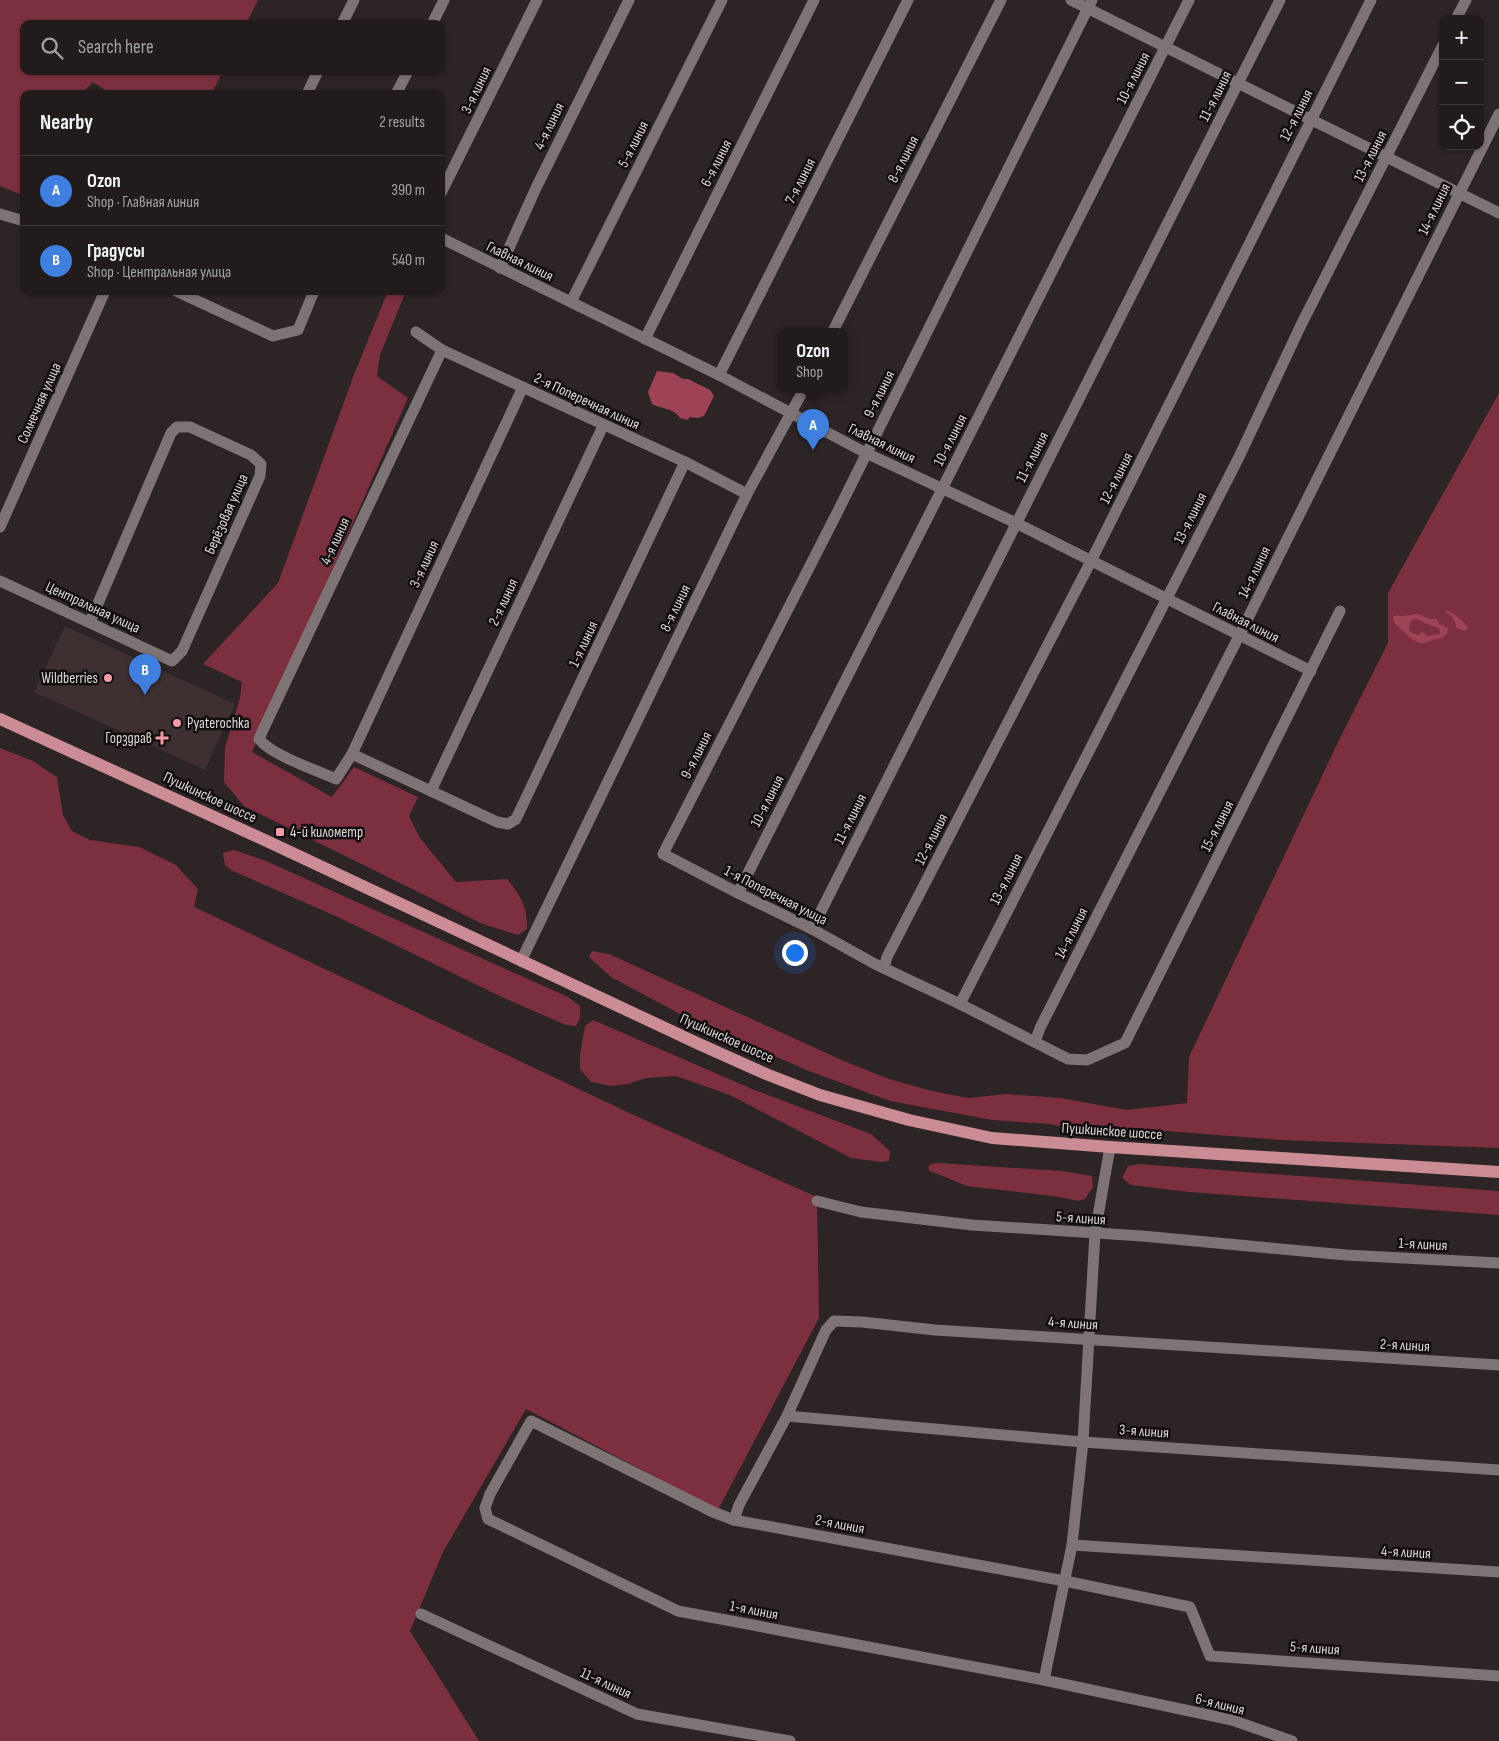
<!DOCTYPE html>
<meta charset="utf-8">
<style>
:root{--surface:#221b1c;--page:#2e2829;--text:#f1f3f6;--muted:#a2a1a3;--line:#3f393b;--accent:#d93025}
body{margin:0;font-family:"Sofia Sans Condensed",sans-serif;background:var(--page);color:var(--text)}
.controls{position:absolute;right:15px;top:15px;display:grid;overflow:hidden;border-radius:10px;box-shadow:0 1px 4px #0004}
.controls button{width:45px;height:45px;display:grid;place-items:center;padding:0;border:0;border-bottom:1px solid var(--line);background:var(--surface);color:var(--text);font:25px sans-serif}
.you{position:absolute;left:794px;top:952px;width:18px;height:18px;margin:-12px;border:4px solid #fff;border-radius:50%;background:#1a73e8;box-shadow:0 0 0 8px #1a73e833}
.badge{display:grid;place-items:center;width:32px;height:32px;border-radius:50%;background:var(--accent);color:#fff;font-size:16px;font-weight:700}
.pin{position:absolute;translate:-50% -41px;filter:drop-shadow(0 1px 2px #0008)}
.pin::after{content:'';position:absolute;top:26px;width:18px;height:15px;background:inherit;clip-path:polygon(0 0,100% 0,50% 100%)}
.popup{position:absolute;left:778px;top:328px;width:70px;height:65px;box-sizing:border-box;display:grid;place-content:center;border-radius:10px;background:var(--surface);filter:drop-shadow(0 1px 4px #0005);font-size:16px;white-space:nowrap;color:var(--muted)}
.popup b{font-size:19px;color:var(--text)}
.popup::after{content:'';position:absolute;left:50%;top:100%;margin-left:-10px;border:10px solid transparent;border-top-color:var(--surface)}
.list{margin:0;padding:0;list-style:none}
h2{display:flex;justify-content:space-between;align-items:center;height:65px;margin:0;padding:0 20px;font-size:21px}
h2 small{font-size:16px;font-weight:400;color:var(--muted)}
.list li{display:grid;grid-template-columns:32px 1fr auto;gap:15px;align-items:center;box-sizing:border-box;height:70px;padding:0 20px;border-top:1px solid var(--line)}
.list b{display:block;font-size:19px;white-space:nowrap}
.list p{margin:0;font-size:16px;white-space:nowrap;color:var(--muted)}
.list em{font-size:16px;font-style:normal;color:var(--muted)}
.icon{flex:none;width:28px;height:28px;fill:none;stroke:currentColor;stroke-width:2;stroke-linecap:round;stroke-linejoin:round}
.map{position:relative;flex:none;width:1499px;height:1741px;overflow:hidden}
.search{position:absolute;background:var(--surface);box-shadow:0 1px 4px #0004;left:20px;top:20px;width:425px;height:55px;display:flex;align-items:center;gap:12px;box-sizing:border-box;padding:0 18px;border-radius:10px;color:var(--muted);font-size:19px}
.panel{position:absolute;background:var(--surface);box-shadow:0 1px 4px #0004;left:20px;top:90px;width:425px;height:205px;border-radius:10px}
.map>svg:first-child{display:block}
.built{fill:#3e2f31}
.green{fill:#7c2f3f}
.water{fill:#9e4356;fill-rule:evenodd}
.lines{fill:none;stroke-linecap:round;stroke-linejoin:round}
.minor{stroke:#7f7475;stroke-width:11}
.major{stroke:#cc8c95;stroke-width:12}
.poi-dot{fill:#f39aa7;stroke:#120e0f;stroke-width:2}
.labels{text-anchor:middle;stroke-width:5;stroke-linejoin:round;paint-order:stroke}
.street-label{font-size:15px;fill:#ddd7d8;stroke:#120e0f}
.poi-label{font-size:15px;fill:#ddd7d8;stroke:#120e0f;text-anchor:end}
</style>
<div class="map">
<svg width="1499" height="1741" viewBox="0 0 1499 1741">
<rect width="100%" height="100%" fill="#2d2425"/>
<polygon class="built" points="65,626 235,704 205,770 34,692"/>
<g class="green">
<polygon points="0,0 258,0 246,24 24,24 24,71 223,71 211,94 111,94 93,82 81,94 24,94 24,191 22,195 0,186"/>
<path d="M388,291H406L380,355L377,376L408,398L252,752L332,797L354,767L418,797L409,816L420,838L456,882L507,879C520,894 528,908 527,929L518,935L483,924L244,806L224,782L225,748L240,698L242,682L203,664L278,583L355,372Z"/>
<polygon points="1499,393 1499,1148 1281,1140 1167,1131 1099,1136 1050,1124 992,1120 890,1101 809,1071 693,1021 611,977 589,957 592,951 609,954 844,1061 889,1079 932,1091 968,1098 1006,1094 1060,1098 1127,1110 1187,1103 1189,1057 1339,740 1388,643 1388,593"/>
<polygon points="0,748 33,761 57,777 63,815 72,831 90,840 139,847 176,865 198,889 194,907 638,1117 817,1197 819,1318 718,1510 526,1409 443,1552 410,1631 479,1741 0,1741"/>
<polygon points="234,850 266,861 568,997 580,1006 580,1018 576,1026 566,1025 506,999 340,918 231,870 225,865 223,853"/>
<polygon points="593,1020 752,1089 871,1134 890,1151 889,1161 881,1162 851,1158 730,1095 676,1076 646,1078 628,1084 611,1086 591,1082 580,1069 580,1054 585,1026"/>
<polygon points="939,1163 1062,1171 1092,1176 1093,1187 1085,1199 1078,1201 1060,1197 967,1186 930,1171 928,1168 930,1164"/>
<polygon points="1139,1164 1499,1191 1499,1215 1189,1192 1131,1185 1122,1178 1128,1166"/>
</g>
<g class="water">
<path d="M657,371L673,373L683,379H688L710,390L714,396L704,416L698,418L690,417L687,420L680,418C674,408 662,409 652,404L648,392Z"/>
<path d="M1447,611C1456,614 1462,620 1468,627L1466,631L1456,628C1456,620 1452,616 1445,612Z"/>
<path d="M1418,614L1430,619H1437L1439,624L1448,628L1447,634C1443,639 1438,638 1432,640C1432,640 1425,643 1425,643C1413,645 1403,629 1394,623L1393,617L1396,615L1401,616ZM1415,619L1422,621L1424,623C1429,623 1432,628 1437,627L1440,630V634L1427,636L1423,632L1418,635L1410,632L1409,628L1411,620Z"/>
</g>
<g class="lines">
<g class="minor">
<polyline points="1071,0 1499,213"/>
<polyline points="1092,0 839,509 663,854 738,893 812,929 875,964 960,1004 1068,1059 1087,1060 1125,1043 1340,611"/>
<polyline points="1456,19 1466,0"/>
<polyline points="342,24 354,0"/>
<polyline points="432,24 444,0"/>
<polyline points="307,94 318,71"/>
<polyline points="396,94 408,71"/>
<polyline points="441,193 537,0"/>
<polyline points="0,214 24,221"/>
<polyline points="441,238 719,375 866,453 1016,523 1311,671"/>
<polyline points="500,268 536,188 629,0"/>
<polyline points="176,291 273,336 298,330 314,291"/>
<polyline points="571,302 722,0"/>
<polyline points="833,331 1001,0"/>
<polyline points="416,332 442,350 685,462 747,494"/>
<polyline points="645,339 814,0"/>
<path d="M442,350L262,732L259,739C271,755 316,770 336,779L352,754L523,387"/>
<polyline points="719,375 908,0"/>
<polyline points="0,527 105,291"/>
<polyline points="0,581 172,661 182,651 260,476 261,464 251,455 190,427 177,427 171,433 90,622"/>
<polyline points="352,754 497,822 508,824 516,819 685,462"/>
<polyline points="431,791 603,426"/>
<polyline points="738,893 1189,0"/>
<polyline points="812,929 1280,0"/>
<polyline points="521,961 747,494 804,389"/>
<polyline points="884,968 887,957 1091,561 1371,0"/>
<polyline points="960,1004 1239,457 1301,325 1443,45"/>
<polyline points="1035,1042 1040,1028 1239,636 1499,114"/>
<polyline points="817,1201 861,1212 972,1225 1142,1236 1346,1255 1499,1263"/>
<polyline points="787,1416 1083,1442 1499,1470"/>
<polyline points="734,1520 739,1505 787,1416 826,1330 834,1321 862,1322 935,1330 1499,1365"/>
<polyline points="1072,1545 1499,1572"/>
<polyline points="421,1614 637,1714 790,1741"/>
<polyline points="1044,1680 1072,1545 1083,1442 1095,1233 1110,1147"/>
<polyline points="1292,1741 1232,1720 1044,1680 678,1611 488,1519 485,1508 490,1494 531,1421 713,1512 734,1520 1065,1581 1190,1607 1210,1656 1499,1676"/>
</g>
<polyline class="major" points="0,719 271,843 699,1044 766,1074 820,1095 909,1120 992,1138 1110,1147 1499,1172"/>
</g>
<g class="poi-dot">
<circle cx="108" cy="678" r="5"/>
<circle cx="177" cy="723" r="5"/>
<path d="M159.5 730.5h5v5h5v5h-5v5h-5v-5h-5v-5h5z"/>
<rect x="275" y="827" width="10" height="10" rx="2.5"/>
</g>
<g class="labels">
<g class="street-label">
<text transform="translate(1133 78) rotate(-63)" y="5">10-я линия</text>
<text transform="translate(476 90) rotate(-64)" y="5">3-я линия</text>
<text transform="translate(1215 96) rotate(-63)" y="5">11-я линия</text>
<text transform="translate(1296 115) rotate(-63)" y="5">12-я линия</text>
<text transform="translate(549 126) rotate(-64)" y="5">4-я линия</text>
<text transform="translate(633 144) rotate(-63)" y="5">5-я линия</text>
<text transform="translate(1370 156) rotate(-63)" y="5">13-я линия</text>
<text transform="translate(903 159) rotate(-63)" y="5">8-я линия</text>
<text transform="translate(716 163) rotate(-63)" y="5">6-я линия</text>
<text transform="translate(800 181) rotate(-63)" y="5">7-я линия</text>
<text transform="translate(1434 209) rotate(-64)" y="5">14-я линия</text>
<text transform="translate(520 261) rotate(26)" y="5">Главная линия</text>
<text transform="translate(879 394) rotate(-63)" y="5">9-я линия</text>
<text transform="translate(587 401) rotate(25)" y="5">2-я Поперечная линия</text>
<text transform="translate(39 403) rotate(-66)" y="5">Солнечная улица</text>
<text transform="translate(950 440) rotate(-63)" y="5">10-я линия</text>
<text transform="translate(882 443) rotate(26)" y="5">Главная линия</text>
<text transform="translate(1032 457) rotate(-63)" y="5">11-я линия</text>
<text transform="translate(1116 478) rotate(-63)" y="5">12-я линия</text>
<text transform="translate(226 514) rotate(-66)" y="5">Берёзовая улица</text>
<text transform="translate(1190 518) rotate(-63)" y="5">13-я линия</text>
<text transform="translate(335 541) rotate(-65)" y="5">4-я линия</text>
<text transform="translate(424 564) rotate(-65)" y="5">3-я линия</text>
<text transform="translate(1254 572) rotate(-64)" y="5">14-я линия</text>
<text transform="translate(503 602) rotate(-65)" y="5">2-я линия</text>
<text transform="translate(93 607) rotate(25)" y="5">Центральная улица</text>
<text transform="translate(675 608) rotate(-64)" y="5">8-я линия</text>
<text transform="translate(1246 622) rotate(27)" y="5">Главная линия</text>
<text transform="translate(583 644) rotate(-65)" y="5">1-я линия</text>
<text transform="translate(696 755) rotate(-63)" y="5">9-я линия</text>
<text transform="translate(210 797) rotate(25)" y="5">Пушкинское шоссе</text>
<text transform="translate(767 801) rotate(-63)" y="5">10-я линия</text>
<text transform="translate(850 819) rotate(-63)" y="5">11-я линия</text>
<text transform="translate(1217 826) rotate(-63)" y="5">15-я линия</text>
<text transform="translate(931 839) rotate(-63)" y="5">12-я линия</text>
<text transform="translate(1006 879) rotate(-63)" y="5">13-я линия</text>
<text transform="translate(776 895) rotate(27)" y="5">1-я Поперечная улица</text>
<text transform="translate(1071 933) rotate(-63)" y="5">14-я линия</text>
<text transform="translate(727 1038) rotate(24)" y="5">Пушкинское шоссе</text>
<text transform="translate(1112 1131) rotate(4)" y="5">Пушкинское шоссе</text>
<text transform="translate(1081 1218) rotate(4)" y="5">5-я линия</text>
<text transform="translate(1423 1244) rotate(3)" y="5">1-я линия</text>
<text transform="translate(1073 1323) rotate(4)" y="5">4-я линия</text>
<text transform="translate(1405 1345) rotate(3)" y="5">2-я линия</text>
<text transform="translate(1144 1431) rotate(4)" y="5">3-я линия</text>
<text transform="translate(840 1524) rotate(11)" y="5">2-я линия</text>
<text transform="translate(1406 1552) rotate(3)" y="5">4-я линия</text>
<text transform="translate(754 1610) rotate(11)" y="5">1-я линия</text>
<text transform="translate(1315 1648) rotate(4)" y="5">5-я линия</text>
<text transform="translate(606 1683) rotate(25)" y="5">11-я линия</text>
<text transform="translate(1220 1704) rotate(14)" y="5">6-я линия</text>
</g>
<g class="poi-label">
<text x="98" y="683">Wildberries</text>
<text x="187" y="728" text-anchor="start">Pyaterochka</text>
<text x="152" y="743">Горздрав</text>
<text x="290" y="837" text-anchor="start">4-й километр</text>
</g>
</g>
</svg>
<div class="controls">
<button>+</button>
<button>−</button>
<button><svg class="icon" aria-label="locate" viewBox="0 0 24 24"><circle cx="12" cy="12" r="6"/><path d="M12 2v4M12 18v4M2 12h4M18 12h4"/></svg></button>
</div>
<div class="you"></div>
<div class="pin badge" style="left:813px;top:450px;background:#3f7fe0">A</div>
<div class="popup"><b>Ozon</b>Shop</div>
<div class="pin badge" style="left:145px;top:695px;background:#3f7fe0">B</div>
<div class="search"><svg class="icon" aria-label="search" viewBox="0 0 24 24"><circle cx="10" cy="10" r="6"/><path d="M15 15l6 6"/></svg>Search here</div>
<section class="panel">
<h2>Nearby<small>2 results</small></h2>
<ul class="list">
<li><span class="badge" style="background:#3f7fe0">A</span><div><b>Ozon</b><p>Shop · Главная линия</p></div><em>390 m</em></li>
<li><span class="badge" style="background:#3f7fe0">B</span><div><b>Градусы</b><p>Shop · Центральная улица</p></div><em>540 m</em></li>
</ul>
</section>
</div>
